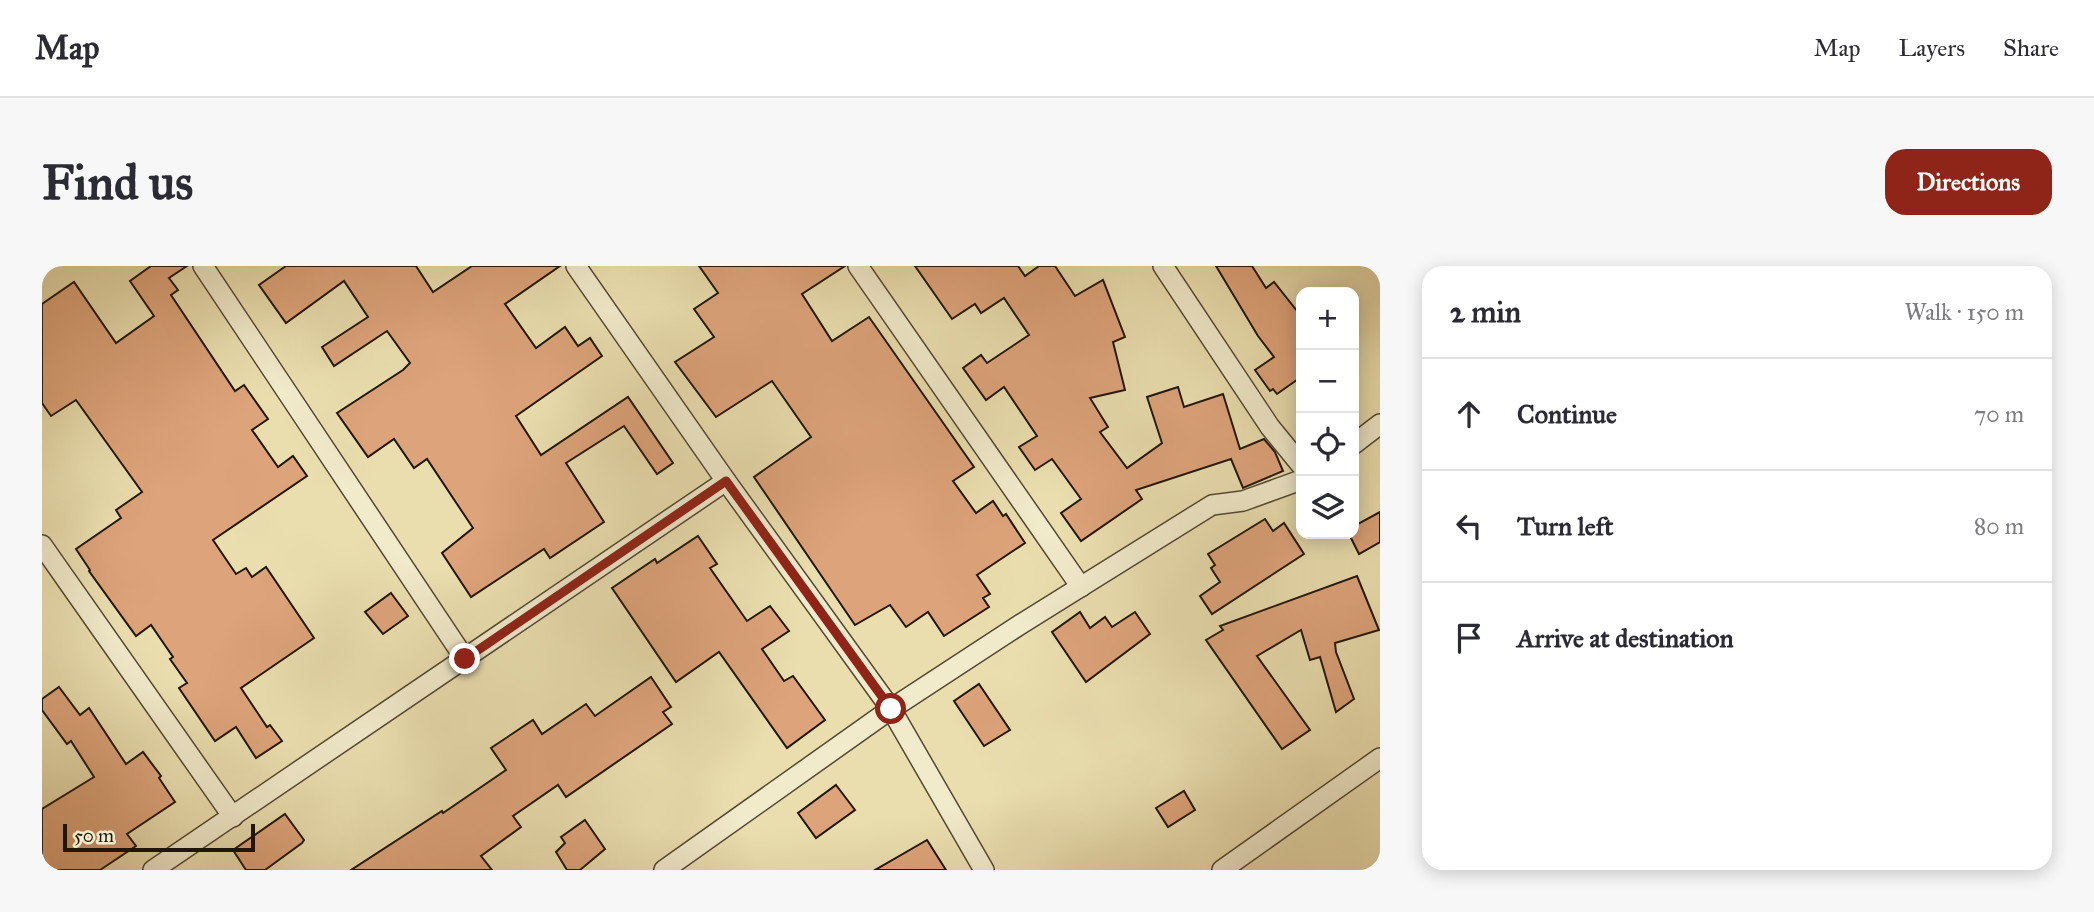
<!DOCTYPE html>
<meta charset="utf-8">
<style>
:root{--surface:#fff;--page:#f7f7f7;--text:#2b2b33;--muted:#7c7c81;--line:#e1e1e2;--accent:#8f2418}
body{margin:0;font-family:"IM FELL Great Primer",serif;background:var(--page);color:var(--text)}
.controls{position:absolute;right:21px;top:21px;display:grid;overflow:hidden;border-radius:14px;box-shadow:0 4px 18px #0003}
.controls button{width:63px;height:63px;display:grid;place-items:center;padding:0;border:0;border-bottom:2px solid var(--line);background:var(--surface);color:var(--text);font:35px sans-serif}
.scale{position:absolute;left:21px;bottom:18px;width:192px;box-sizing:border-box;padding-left:7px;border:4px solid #21160a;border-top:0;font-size:19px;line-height:24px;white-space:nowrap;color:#21160a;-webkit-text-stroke:5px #f1eacb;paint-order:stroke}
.stop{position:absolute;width:21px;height:21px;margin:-16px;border:5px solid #8f2418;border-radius:50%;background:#fff}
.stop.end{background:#8f2418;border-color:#fff;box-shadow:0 2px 7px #0008}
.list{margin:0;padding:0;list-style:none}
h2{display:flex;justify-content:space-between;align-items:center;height:91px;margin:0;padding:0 28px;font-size:30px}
h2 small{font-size:23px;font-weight:400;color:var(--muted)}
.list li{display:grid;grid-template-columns:46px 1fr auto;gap:21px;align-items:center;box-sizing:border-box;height:112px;padding:0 28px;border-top:2px solid var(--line)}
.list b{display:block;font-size:26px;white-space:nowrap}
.list em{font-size:23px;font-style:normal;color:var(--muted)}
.icon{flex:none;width:38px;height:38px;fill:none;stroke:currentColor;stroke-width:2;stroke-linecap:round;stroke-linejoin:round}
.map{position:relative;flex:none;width:1338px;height:604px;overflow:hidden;border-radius:21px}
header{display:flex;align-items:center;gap:42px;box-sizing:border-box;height:98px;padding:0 35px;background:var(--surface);border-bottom:2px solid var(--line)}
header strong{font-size:33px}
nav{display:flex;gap:38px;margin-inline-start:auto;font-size:24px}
.intro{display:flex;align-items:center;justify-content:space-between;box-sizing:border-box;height:168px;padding:0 42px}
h1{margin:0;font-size:49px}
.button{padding:18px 32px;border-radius:21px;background:var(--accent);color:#fff;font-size:24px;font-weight:700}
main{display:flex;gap:42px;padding:0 42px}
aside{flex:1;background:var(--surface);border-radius:21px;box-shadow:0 4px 18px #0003}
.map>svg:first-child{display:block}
.building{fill:#dda37a;stroke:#21160a;stroke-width:2}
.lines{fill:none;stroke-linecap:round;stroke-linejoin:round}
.street-casing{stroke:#534833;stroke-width:22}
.street{stroke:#f1eacb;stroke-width:19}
.route{stroke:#8f2418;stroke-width:9}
</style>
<header>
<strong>Map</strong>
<nav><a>Map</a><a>Layers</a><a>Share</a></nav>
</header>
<div class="intro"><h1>Find us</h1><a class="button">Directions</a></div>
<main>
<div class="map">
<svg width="1338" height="604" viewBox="0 0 1338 604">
<rect width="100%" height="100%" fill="#eadeaf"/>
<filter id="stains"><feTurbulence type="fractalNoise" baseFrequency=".00286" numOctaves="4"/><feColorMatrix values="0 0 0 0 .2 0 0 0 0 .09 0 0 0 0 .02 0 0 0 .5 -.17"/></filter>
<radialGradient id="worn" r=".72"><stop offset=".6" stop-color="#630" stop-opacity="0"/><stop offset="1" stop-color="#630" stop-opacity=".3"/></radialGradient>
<g class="building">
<polygon points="109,0 145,0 127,12 136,24 129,29 193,125 202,119 226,153 210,164 236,201 251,190 265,210 171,274 194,308 204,302 210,311 224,301 272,372 199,422 225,461 228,459 240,475 214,492 194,461 173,475 137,422 145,417 128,393 131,391 109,359 94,370 47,305 48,304 34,283 79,252 74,244 100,226 34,134 9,150 0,137 0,38 32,16 74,77 112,50 88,15"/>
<polygon points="244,0 374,0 391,26 430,0 518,0 463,38 494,82 523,61 536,80 548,72 560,90 474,150 499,189 586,131 631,197 615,208 582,160 524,197 562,256 508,292 502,283 429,331 400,287 431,262 385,193 372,202 352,173 326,191 295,147 361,104 368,97 345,65 292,100 280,81 326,51 302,15 244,57 217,19"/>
<polygon points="657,0 803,0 760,28 790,75 827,51 932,201 911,215 934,247 951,235 961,250 964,248 983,277 935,309 948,328 941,332 947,341 902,370 886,346 864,361 848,339 813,359 712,211 769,171 730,115 674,151 633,96 672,71 652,43 676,27"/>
<polygon points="873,0 976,0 983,10 997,0 1013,0 1033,30 1061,14 1083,71 1071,76 1083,124 1048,132 1066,161 1058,166 1085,202 1120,177 1105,131 1136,121 1142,141 1181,128 1198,183 1222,173 1233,186 1241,205 1201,222 1189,193 1094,224 1100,233 1039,275 1019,247 1039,233 1010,193 993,204 977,181 995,170 962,121 944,134 921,102 939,89 945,97 987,69 962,32 939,47 933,38 910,53"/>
<polygon points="1174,0 1210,0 1224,22 1232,16 1259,50 1259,111 1235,128 1231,123 1228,125 1213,104 1232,91 1216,70"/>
<polygon points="1338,246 1338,276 1317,288 1307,268 1312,268 1312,260"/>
<polygon points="1223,253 1231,265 1242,257 1262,288 1170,348 1158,330 1178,316 1169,302 1173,299 1166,288"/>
<polygon points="656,270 675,298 668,302 705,355 728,340 747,365 720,383 742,415 751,410 783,454 745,482 677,386 634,416 570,322 613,293 615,297"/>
<polygon points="1315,310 1337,364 1293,377 1294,386 1312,433 1294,446 1278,391 1268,394 1259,364 1215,390 1268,464 1240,483 1164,374 1181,364 1178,360"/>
<polygon points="349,327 366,350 341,368 323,346"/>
<polygon points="1038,346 1048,362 1063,351 1070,361 1093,346 1108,368 1044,416 1010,366"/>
<polygon points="609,411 629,441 621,446 630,458 524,531 516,519 471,550 479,561 439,590 450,604 309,604 400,545 401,547 464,504 449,482 491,454 500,468 544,438 553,450"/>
<polygon points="937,418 968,464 942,480 912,435"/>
<polygon points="17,421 38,449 47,442 84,498 101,486 119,510 117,512 133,536 85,568 94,580 58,604 0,604 0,543 52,511 29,475 25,478 0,444 0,433"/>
<polygon points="794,519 813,544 774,572 756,547"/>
<polygon points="1142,525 1153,544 1126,561 1114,542"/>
<polygon points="243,548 262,574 260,577 223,604 204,604 191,584"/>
<polygon points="543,554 563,583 538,604 525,604 514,586 523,577 519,571"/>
<polygon points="885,574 904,604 833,604"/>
</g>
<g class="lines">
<defs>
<g id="street">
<polyline points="161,0 423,393"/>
<polyline points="534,0 684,215 849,443 942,604"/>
<polyline points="816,0 1039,321"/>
<polyline points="1121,0 1228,161 1259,199"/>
<polyline points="1312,178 1338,158"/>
<polyline points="0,279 191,551"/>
<polyline points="111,604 684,215"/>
<polyline points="622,604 849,443 979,358 1170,239 1201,235 1259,214"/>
<polyline points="1180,604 1338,492"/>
</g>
</defs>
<use href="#street" class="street-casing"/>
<use href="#street" class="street"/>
</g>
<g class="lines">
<polyline class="route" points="423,393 684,215 849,443"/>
</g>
<rect width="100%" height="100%" filter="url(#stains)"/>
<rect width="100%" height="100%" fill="url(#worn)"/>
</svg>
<div class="controls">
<button>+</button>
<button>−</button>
<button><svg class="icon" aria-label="locate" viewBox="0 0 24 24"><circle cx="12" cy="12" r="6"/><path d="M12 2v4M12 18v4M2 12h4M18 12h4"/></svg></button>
<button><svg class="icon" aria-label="layers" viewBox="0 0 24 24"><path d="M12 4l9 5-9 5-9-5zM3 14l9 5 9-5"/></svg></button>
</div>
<div class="scale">50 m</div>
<div class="stop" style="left:849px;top:443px"></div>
<div class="stop end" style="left:423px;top:393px"></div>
</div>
<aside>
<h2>2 min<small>Walk · 150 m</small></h2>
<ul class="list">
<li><svg class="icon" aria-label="ahead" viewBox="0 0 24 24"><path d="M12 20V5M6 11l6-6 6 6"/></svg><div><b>Continue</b></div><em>70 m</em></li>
<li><svg class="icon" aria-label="left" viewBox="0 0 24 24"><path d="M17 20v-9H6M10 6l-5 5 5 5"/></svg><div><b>Turn left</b></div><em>80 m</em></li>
<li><svg class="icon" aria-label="arrive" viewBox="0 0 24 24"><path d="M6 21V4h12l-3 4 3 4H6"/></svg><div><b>Arrive at destination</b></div></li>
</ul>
</aside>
</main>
